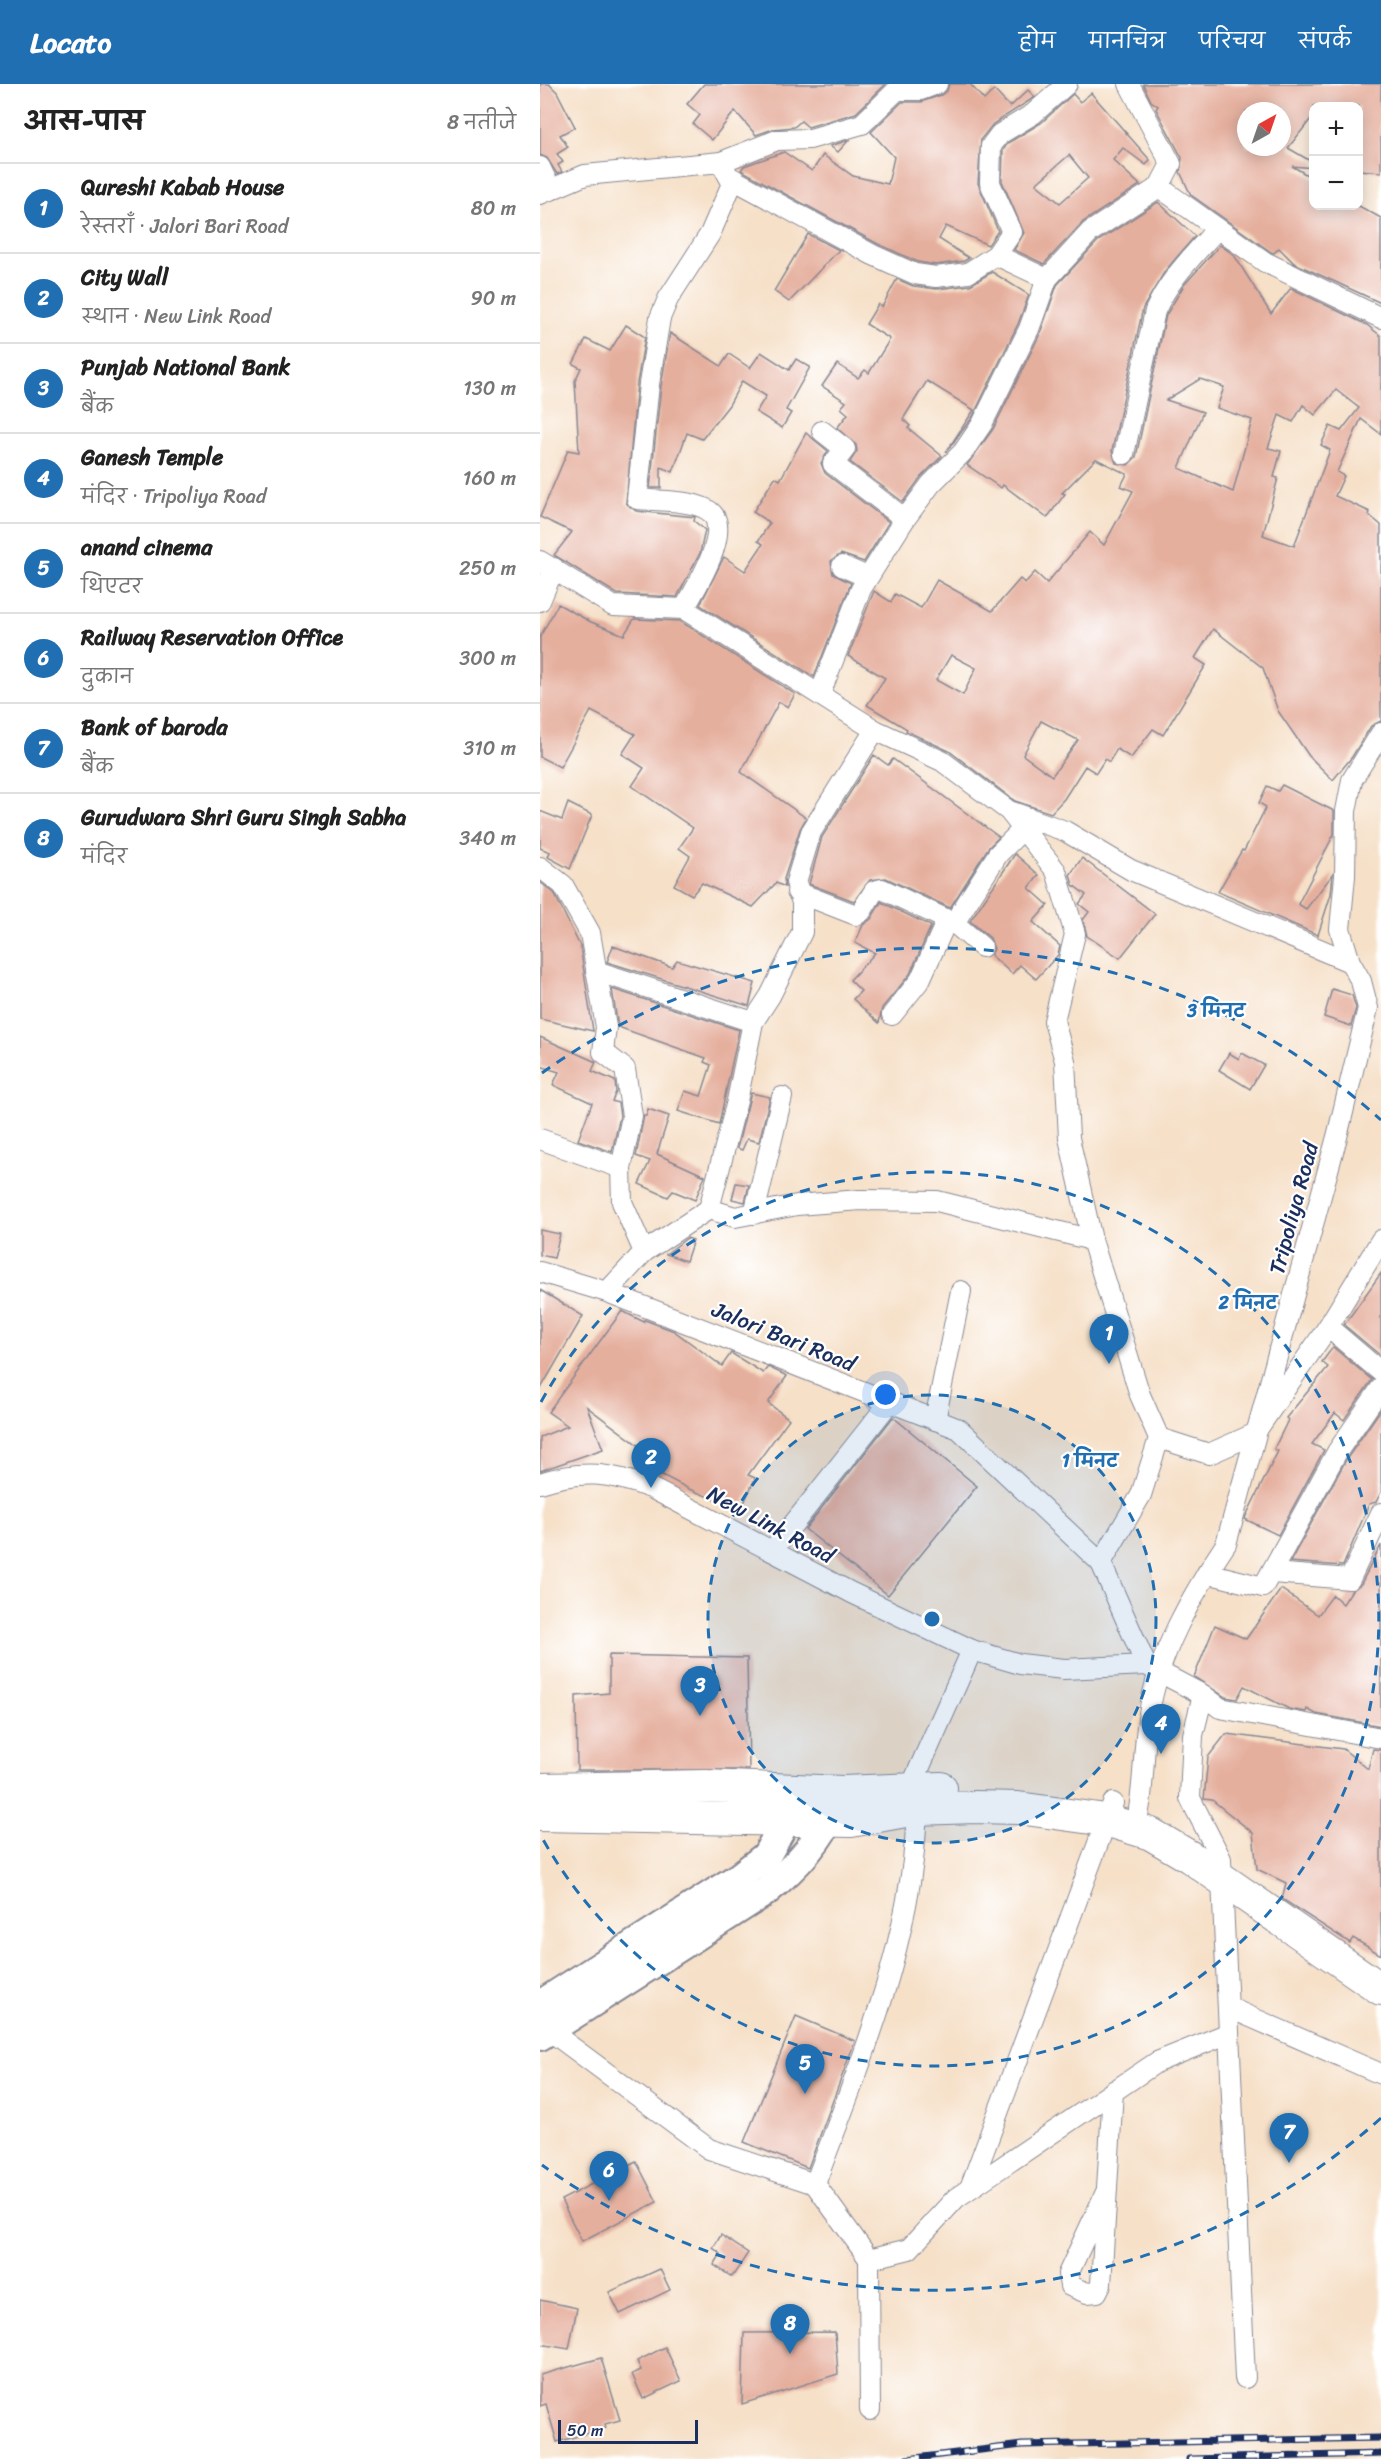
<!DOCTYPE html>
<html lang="hi">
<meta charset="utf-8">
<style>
:root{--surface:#fff;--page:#f2f2f2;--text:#222;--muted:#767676;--line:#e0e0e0;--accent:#1f6fb2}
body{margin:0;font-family:Sriracha,"Playpen Sans Deva",sans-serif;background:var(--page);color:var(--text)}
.controls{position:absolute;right:18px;top:18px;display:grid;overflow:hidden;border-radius:12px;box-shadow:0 3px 15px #0003}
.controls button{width:54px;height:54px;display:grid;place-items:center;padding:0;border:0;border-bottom:2px solid var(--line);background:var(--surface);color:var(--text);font:30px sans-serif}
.compass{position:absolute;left:697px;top:18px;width:54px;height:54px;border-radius:50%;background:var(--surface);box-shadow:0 3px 15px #0003;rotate:40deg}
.scale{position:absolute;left:18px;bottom:15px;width:140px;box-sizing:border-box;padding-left:6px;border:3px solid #1b2f5e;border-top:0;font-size:16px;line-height:21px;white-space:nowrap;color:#1b2f5e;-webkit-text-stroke:4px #fff;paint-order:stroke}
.you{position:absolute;left:346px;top:1311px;width:21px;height:21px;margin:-15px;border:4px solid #fff;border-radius:50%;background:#1a73e8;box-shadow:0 0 0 9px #1a73e833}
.badge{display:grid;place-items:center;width:39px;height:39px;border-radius:50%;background:var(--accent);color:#fff;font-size:20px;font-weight:700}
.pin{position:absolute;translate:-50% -50px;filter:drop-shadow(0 2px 3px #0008)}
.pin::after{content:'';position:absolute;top:32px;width:21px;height:18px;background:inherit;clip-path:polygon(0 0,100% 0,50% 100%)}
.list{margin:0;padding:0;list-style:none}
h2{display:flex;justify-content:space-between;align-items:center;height:78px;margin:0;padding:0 24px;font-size:26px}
h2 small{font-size:20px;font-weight:400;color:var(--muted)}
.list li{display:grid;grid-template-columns:39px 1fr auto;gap:18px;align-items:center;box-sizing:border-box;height:90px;padding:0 24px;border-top:2px solid var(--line)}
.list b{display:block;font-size:22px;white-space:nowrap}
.list p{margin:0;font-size:20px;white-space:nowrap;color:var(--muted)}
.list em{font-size:20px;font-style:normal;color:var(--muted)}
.map{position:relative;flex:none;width:841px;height:2375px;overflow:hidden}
header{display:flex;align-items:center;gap:36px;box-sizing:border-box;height:84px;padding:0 30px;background:var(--accent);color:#fff}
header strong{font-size:28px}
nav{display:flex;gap:33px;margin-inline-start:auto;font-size:21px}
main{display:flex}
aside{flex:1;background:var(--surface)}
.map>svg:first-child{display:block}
.building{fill:#e5af9d;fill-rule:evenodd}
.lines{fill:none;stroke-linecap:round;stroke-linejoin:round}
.street-casing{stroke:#888893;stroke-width:22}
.secondary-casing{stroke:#888893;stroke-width:32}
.primary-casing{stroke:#888893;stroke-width:34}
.street{stroke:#fff;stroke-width:20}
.secondary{stroke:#fff;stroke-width:28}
.primary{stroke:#fff;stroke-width:32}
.rail-casing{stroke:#1b2f5e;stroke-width:7}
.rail{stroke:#fff;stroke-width:4.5;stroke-dasharray:14;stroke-linecap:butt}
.ring{fill:none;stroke:#1f6fb2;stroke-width:3;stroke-dasharray:10 8}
.labels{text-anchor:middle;stroke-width:4.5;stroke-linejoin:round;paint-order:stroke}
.street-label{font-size:22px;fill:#1b2f5e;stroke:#fff}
.centre{fill:#1f6fb2;stroke:#fff;stroke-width:3}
.ring-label{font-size:18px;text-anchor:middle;font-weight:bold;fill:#1f6fb2;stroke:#fff;stroke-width:4.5;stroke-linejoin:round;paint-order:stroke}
</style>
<header>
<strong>Locato</strong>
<nav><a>होम</a><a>मानचित्र</a><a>परिचय</a><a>संपर्क</a></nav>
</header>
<main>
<aside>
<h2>आस-पास<small>8 नतीजे</small></h2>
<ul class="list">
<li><span class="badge">1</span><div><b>Qureshi Kabab House</b><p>रेस्तराँ · Jalori Bari Road</p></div><em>80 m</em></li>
<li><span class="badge">2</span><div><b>City Wall</b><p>स्थान · New Link Road</p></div><em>90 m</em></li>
<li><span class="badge">3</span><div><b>Punjab National Bank</b><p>बैंक</p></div><em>130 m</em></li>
<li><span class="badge">4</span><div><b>Ganesh Temple</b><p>मंदिर · Tripoliya Road</p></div><em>160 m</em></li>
<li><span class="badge">5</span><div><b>anand cinema</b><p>थिएटर</p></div><em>250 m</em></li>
<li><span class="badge">6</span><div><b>Railway Reservation Office</b><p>दुकान</p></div><em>300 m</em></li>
<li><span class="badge">7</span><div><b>Bank of baroda</b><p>बैंक</p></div><em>310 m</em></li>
<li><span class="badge">8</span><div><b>Gurudwara Shri Guru Singh Sabha</b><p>मंदिर</p></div><em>340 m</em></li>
</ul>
</aside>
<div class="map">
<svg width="841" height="2375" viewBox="0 0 841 2375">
<rect width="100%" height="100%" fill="#fff"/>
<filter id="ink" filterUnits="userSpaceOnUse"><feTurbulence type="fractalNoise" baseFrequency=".0167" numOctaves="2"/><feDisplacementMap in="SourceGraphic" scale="12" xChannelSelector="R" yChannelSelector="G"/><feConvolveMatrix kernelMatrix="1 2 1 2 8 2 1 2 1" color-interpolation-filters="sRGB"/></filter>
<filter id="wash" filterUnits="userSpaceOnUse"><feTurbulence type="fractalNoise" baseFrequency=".008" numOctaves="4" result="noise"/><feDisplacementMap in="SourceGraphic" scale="24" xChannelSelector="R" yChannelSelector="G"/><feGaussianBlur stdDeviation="1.35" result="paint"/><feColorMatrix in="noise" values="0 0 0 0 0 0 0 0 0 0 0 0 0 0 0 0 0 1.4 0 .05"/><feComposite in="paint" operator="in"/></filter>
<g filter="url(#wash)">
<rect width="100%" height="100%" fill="#f6e0c8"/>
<g id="blocks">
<g class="building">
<polygon points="0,0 9,0 17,8 35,43 20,51 28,63 17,70 23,78 18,81 22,88 17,90 7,74 0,71"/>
<polygon points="164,0 346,0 316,29 268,43 261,37 254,43 233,45 216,51 195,27 172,56 153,40 160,31 147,20"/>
<polygon points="409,0 430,0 444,16 454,6 470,23 488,6 495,13 453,40 441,55 438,99 458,147 448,161 406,142 399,155 429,174 424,177 396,181 378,178 338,160 201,86 204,82 244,68 272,87 283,71 313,92 348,100 354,73 331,48 362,18 381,18 401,11 407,7"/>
<path d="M603,0H841V88L819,86V22H774V31L748,64L774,79V84L752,82L774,95V122H819L841,134V219L754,179L739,164L734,169L731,168L651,111L640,88L642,74L616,25L618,22L611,17ZM706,27H742V63H706Z"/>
<path d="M551,9L610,76L606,81L583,64L573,76L600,101L543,138L504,180L474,166L484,149L462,97L463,66L468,59L501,39L533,10L540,18ZM529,71L548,94L520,119L496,100Z"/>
<polygon points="309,56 298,68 290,62"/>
<path d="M618,118L655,152L625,187L603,224L572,367L576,379L588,381L596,373L626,231L644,201L680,161L694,171L731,230L751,204L827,241L841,252V350L821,335L797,388L804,392L795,412L830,428L829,431L841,441V637L831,642L812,673L793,696L769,672L738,627L723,584L673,545L655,574L666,581L623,651L613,645L591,674L577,665L569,678L565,675L556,689L545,682L524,715L511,729L475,717L409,667L366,647L367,645L327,621L345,594L308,572L334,507L351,518L355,510L381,524L397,496L452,527L480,495L485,499L495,488L507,499L550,448L564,461L593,407L581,402L587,390L556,375L522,409L525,410L507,434L463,401L461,404L427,381L453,345L500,250L517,201L558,157ZM660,295L684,303L677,324L712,336L693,408L639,384L663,328L626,316ZM796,306L819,324L801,347L790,342L781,361L790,366L754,462L723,451L738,394L734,393L741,367L728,364L739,331L753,338L763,321L775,331ZM411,571L436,584L423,611L396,596ZM501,637L538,656L512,692L483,671Z"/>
<polygon points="268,150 299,166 249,218 234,207"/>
<polygon points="452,188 489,211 478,240 432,334 406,368 434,326 387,297 363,335 370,342 368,344 402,372 381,393 363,418 310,378 317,367 316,361 297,344 308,330 301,324 306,318 282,302 297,280 318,294 325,286 329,289 350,255 326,240 338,220 342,223 357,195 373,202 397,205 430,201"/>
<polygon points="86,241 105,253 97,299 86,419 96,427 155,433 154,437 165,446 160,469 137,513 77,510 14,471 32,448 0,433 28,366 39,368 35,297 41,284 33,280 46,255 70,267"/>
<polygon points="130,249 181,282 189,270 210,284 221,268 249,286 256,275 270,283 246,326 251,329 242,344 216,328 226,312 202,297 189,321 162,355 147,349 133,388 121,383 121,404 110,404 121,302"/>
<polygon points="266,349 288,367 281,379 285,389 349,438 324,478 301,470 291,477 293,490 311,499 274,593 160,521 184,473 205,487 223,460 218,457 230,439 213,428 235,393 240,396"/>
<polygon points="18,520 51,538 84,551 94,535 140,537 255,610 248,623 239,618 201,688 266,734 260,745 244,795 245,803 236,799 213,823 162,799 152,811 134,801 150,772 139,764 153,744 92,702 104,684 82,670 95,650 51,627 20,683 0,673 0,553"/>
<polygon points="334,671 348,681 353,675 459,753 448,764 410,824 346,794 330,796 314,817 269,800 282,753"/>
<polygon points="742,701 794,727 794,750 758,820 766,825 793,790 791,810 778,851 678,808 702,766 704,767 726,723 719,719 727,702 738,707"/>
<polygon points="28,719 52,731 30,785 8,773 10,768 0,764 0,727 22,736"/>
<polygon points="475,770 499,791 489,804 508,821 493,838 520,862 518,871 496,895 480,881 472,890 451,871 454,865 450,854 430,837"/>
<polygon points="542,774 615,830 580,874 547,852 543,836 549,828 539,820 546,811 533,801 530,791"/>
<polygon points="0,798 14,809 40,862 53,947 0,935"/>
<polygon points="341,818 391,842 370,890 342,924 339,939 313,915 321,907 310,896 335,869 315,859 323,841 331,835"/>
<polygon points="73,862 132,883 137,876 215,899 209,922 67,878"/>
<polygon points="72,905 199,946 179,1040 138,1027 145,1007 161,1012 171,981 164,978 166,974 78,943"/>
<polygon points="792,905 812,911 816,924 811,942 784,933"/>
<polygon points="0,953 56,978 52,987 75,997 76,1008 72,1017 78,1019 80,1032 72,1068 38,1056 52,1019 13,1001 19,988 0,982"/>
<polygon points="689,969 699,975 702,969 724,981 710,1005 679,986"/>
<polygon points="211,1009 230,1013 219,1058 207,1055 202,1066 197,1064"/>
<polygon points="108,1025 129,1032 117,1070 165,1092 155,1116 133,1107 128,1113 99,1100 110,1077 96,1072 104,1031 106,1032"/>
<polygon points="196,1099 209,1101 205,1118 192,1115"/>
<polygon points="0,1146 20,1150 14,1174 0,1171"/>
<polygon points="147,1154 153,1156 146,1177 126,1170"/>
<polygon points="841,1189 841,1272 804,1241"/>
<polygon points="0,1206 43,1232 0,1306"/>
<polygon points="82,1227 104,1238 105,1236 134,1247 182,1282 191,1269 223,1289 228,1283 247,1292 228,1319 249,1335 208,1391 215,1394 201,1426 149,1405 105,1382 110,1370 47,1323 63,1365 0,1387 0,1353 28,1342 8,1328"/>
<polygon points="793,1263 832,1296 804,1336 795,1329 772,1360 784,1366 738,1451 705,1435 706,1432 738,1367 734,1365 748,1336 746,1334 788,1283 782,1278"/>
<polygon points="841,1325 841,1408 836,1418 829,1420 803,1482 750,1478 806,1376"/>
<polygon points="353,1333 437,1402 348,1511 265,1445"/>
<polygon points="841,1461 841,1642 776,1630 767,1625 766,1628 749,1625 704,1602 697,1615 685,1613 654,1593 675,1541 706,1555 741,1505 778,1531 793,1511 803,1520 812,1506 821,1500"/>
<polygon points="69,1571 207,1574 209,1686 37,1686 36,1612 69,1609"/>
<polygon points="686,1650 803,1665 828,1685 833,1665 841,1666 841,1871 813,1854 810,1859 742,1815 746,1799 717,1785 713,1749 672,1716 664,1715 668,1673"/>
<polygon points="256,1932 315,1957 268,2084 204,2058"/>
<polygon points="96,2077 117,2118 42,2157 21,2116"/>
<polygon points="181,2151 208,2169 192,2193 174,2181 181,2170 173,2164"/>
<polygon points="120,2185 130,2206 80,2230 69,2208"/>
<polygon points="0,2216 37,2224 29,2265 0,2260"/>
<polygon points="295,2248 298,2290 202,2320 204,2249"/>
<polygon points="125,2263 141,2297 103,2315 92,2290 101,2286 97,2277"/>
<polygon points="61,2274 80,2336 65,2340 66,2344 17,2358 6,2320 0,2322 0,2291"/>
</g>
</g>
</g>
<g filter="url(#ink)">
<use href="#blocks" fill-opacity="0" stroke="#888893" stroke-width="1.5"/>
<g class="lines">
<defs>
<g id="street">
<polyline points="589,0 631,80 619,103 725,178 841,234"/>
<polyline points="181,78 189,93 333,171 375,190 396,193 428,189 456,171 472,148 450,99 451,62 460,50 493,30 527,0"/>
<polyline points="0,83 11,106"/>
<polyline points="0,110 45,91 181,78 237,56 270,55 322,40 357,6 381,6 397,0"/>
<polyline points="456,171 507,195"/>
<polyline points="282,347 305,365 293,380 365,435"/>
<path d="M584,370L615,227C629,195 654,171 677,145"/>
<polyline points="0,477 73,522 144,525 335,646 402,677 469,727 516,787 535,850 514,937 525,977 529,1054 552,1156 600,1311 619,1354 601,1411 561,1479"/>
<polyline points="302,482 327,493"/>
<polyline points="0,517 14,484"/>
<path d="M144,525C155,505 197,441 166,425C148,416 118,417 97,415L109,300L120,234L128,215L170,150L194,95"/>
<polyline points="280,610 321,505 365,435 391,400 423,368 442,340 489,245 507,195 550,148 619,103"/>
<polyline points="472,728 525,747 591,786 810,878"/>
<polyline points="0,783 23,801 50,849 66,943 63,968 85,985 92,1032 81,1084 82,1118 104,1168 67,1208"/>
<polyline points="257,808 316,831 321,828 334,807 342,805 414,839 442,863"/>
<polyline points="414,839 458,770 483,745"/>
<polyline points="56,887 213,938"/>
<polyline points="352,931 380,896 407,836"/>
<polyline points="0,1055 81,1084"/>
<polyline points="169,1125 197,1017 213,938 230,912 262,848 262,819 256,798 271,748 335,646"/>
<polyline points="214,1130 242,1013"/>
<polyline points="104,1168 169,1125 195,1133 257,1121 320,1116 397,1117 552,1156"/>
<polyline points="0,1188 67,1208 419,1345 561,1479 606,1581"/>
<polyline points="788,1243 841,1288"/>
<polyline points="395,1336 421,1207"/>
<polyline points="619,1354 669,1370 714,1350 788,1243 841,1156"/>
<path d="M0,1399C43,1385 70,1389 111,1404L312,1509L432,1566L480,1580L524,1585L606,1581L663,1611L680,1624L841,1654"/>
<polyline points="232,1467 349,1319"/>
<polyline points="667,1489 723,1503 797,1368 841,1304"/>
<polyline points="732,1489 810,1495 841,1429"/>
<polyline points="663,1611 653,1651 650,1714 681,1775 705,2294"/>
<polyline points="370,1705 432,1566"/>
<path d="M595,1745C605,1708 602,1668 609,1630C618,1569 652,1511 686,1460L797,1053L828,924L821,897L810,878L800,845L805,792L806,727L812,696L841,649"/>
<polyline points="690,1924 841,1990"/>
<polyline points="2,1941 169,2065 275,2100 329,2175 369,2165 416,2114 617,1978 689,1949"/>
<path d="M275,2100C321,1976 376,1851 377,1716"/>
<polyline points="430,2104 573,1719"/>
<polyline points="567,2106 528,2190 530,2202 547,2209 557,2208 561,2200 573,2007"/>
<polyline points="329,2175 330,2326"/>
</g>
<g id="secondary">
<polyline points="0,1921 199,1793 226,1772 257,1717"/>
<path d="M0,1952L225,1808C257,1782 281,1756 298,1718"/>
</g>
<g id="primary">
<polyline points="0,1705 166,1702 303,1708 401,1704"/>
<polyline points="0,1731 311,1737 376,1725 436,1723 478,1724 566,1736 611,1750 650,1773 841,1905"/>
</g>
</defs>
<use href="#street" class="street-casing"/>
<use href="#secondary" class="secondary-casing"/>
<use href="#primary" class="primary-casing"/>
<use href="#street" class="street"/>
<use href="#secondary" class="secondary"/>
<use href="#primary" class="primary"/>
<defs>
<g id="rail">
<polyline points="367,2375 482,2361 841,2354"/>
<polyline points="649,2375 841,2370"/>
</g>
</defs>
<use href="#rail" class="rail-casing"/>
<use href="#rail" class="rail"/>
</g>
</g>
<circle cx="392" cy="1535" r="224" fill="#1f6fb2" fill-opacity=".12"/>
<g class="ring">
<circle cx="392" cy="1535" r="224"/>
<path d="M1 1318A447 447 0 1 1 1 1752"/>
<path d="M841 2034A671 671 0 0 1 2 2081M2 989A671 671 0 0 1 841 1036"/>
</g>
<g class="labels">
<g class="street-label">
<text transform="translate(753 1124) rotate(-75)" y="8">Tripoliya Road</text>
<text transform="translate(244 1252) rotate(22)" y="8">Jalori Bari Road</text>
<text transform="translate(231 1440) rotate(28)" y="8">New Link Road</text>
</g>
</g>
<circle cx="392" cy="1535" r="9" class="centre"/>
<g class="ring-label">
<text x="676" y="933">3 मिनट</text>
<text x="708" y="1225">2 मिनट</text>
<text x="550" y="1383">1 मिनट</text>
</g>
</svg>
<div class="controls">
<button>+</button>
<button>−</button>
</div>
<svg class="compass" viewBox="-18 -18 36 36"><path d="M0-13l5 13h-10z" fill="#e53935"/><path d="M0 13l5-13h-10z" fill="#767676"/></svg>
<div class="scale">50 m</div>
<div class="you"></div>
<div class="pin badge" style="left:569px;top:1280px">1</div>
<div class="pin badge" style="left:111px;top:1404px">2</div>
<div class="pin badge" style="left:160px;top:1632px">3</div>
<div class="pin badge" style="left:621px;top:1670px">4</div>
<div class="pin badge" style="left:265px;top:2010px">5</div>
<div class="pin badge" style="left:69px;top:2117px">6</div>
<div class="pin badge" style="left:749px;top:2079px">7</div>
<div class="pin badge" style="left:250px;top:2270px">8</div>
</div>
</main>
